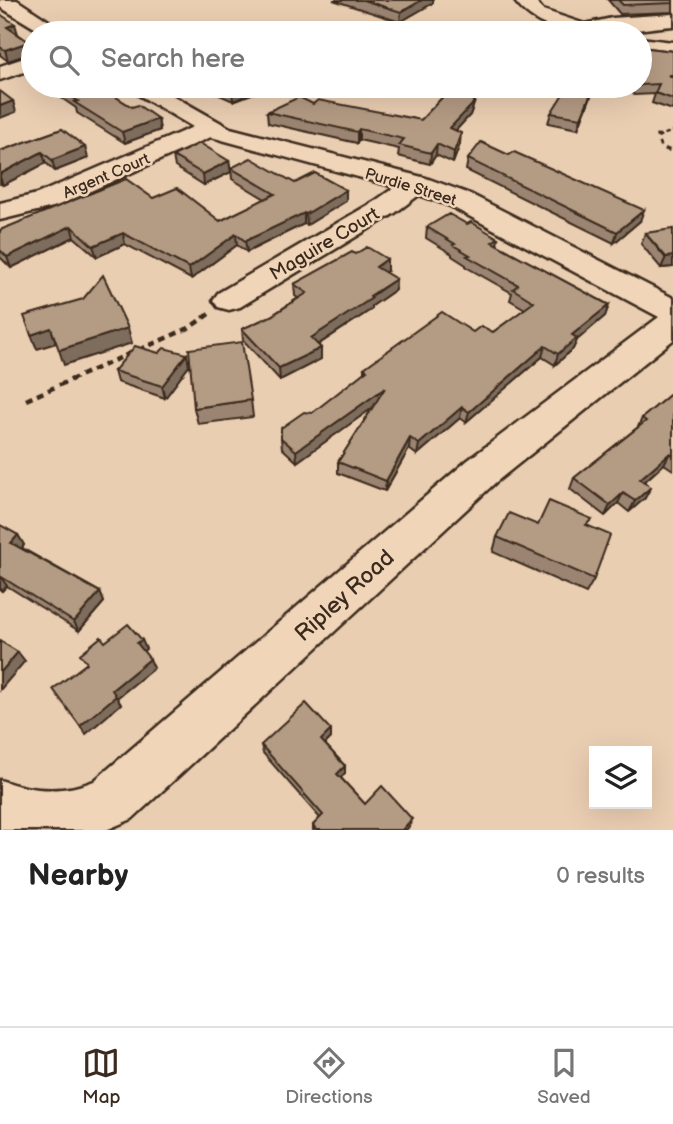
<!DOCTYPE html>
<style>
:root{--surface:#fff;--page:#f6f6f6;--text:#222;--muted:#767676;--line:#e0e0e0;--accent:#3b2a1e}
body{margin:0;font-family:"Balsamiq Sans",sans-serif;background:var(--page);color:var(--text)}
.controls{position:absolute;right:21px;bottom:21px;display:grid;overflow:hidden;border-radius:0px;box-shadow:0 7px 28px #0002}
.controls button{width:63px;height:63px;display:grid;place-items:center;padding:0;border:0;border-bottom:2px solid var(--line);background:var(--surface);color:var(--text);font:35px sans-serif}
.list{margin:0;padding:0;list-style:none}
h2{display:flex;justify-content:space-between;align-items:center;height:91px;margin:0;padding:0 28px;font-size:30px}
h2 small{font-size:23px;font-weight:400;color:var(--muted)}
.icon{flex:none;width:38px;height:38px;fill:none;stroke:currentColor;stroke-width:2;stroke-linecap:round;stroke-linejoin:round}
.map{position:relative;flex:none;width:673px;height:830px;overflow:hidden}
.search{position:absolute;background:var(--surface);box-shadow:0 7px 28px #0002;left:21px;right:21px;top:21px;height:77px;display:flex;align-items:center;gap:18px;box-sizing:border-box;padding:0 24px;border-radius:38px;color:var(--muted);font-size:26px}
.sheet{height:196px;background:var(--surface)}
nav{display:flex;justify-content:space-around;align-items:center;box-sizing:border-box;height:98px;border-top:2px solid var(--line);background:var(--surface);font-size:19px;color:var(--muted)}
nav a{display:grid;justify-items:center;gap:4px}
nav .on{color:var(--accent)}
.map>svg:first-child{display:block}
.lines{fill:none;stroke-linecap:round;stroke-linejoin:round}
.minor-casing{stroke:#3b2a1e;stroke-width:5}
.path-far2{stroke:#3b2a1e;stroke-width:2.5;stroke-dasharray:4.5 3.5;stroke-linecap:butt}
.path-far1{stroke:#3b2a1e;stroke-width:3.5;stroke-dasharray:5 4.5;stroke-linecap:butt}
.path{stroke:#3b2a1e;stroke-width:4.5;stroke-dasharray:7 5;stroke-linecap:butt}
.minor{fill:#f1d5b8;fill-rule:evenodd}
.wall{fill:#9b8572;stroke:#3b2a1e;stroke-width:2}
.shaded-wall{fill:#7e6c5c;stroke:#3b2a1e;stroke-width:2}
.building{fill:#b49b84;stroke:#3b2a1e;stroke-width:2}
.labels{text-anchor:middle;stroke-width:5;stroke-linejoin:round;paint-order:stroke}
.far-street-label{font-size:16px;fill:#3b2a1e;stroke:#f1d5b8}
.street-label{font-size:19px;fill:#3b2a1e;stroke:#f1d5b8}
.near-street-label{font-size:23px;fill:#3b2a1e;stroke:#f1d5b8}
</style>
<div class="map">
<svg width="673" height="830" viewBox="0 0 673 830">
<rect width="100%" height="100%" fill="#eaceb2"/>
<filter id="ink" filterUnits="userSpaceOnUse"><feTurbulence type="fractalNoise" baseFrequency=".0143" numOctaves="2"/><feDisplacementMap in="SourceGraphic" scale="14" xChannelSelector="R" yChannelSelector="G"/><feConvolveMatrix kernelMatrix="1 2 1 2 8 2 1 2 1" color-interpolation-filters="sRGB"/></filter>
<g filter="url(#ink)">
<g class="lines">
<defs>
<g id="minor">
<polygon points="0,0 17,0 67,33 43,33 0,7"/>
<path d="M514,0H535L543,10L585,24L612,18L673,14V26C622,30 549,49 514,0Z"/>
<polygon points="640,38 673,42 673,54 640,50"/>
<polygon points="33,55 33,69 0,80 0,66"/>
<path d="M128,86H156L230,128L426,178L470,194L673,298V340L496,482L132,819L106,830H0V780C31,791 63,794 94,781L468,460L659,317L450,206L419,195L395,213L240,307L229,310L218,307L213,300L218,293L375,201L395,187L211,137L57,206L0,220V203L37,194L193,127L132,91Z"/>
</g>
</defs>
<use href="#minor" class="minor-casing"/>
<polyline class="path-far2" points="657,137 673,131"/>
<polyline class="path-far1" points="660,135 657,136 661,147 673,152"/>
<g class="path">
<polyline points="139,350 189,328 209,314"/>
<polyline points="26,400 131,353"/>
</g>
<use href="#minor" class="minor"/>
</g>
<g class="wall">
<polygon points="333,0 433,0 433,3 400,22"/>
<polygon points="608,0 673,0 673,12 620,14"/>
<polygon points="0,14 18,34 29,42 32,53 8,61 0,55"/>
<polygon points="33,45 33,78 27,74 24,63 32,60"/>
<polygon points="640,47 673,51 673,110 652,103 655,94 634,95 629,86 640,86"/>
<polygon points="44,86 98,86 132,107 158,119 160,130 125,143 77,113 76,108"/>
<polygon points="193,86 259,86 259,91 233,101 206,89 202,91"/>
<polygon points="453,86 480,86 470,115 456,130 460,144 453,163 436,155 430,164 398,156 399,149 359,140 357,143 268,123 267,112 313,104 421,120"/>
<polygon points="594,88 578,129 548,123 551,113"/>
<polygon points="62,129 88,158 55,171 46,163 3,185 0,184 0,151"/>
<polygon points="173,156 229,161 231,172 204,185 175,167"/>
<polygon points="468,159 640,221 614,243 466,170"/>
<polygon points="231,168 295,183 346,190 346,201 307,225 304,224 247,252 237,245 191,279 125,244 97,257 74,237 11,268 0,257 0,230 153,198 220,221 265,199 232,179"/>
<polygon points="467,224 498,238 497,245 609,305 605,316 577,340 573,349 555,365 542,357 466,422 460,418 417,455 409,449 385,491 338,473 338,462 373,407 297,462 282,448 281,438 364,373 364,368 473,332 493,332 525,309 510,300 512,293 466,267 466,265 452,256 452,254 426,238 427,227"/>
<polygon points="645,233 673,267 661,268 641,244"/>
<polygon points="355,254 387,271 384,272 396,279 395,290 372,306 372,309 318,345 321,348 321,359 280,380 243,340 242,329 271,316 298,298 295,296 294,284"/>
<polygon points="189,366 165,398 117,382 114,371"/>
<polygon points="673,392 673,470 664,464 644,482 645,498 629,512 618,503 605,516 570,489 574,478 638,427 642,418"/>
<polygon points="251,400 253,417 198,424 194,408"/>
<polygon points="0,525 18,535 24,545 22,548 100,592 104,602 79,631 7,586 2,591 0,590"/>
<polygon points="538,525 589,526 594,579 586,593 493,552 497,537"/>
<polygon points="331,730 331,738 325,744 345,766 345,773 341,778 365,804 410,825 406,830 313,830 313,825 320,818 263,753 261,745"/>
</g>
<g class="shaded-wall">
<polygon points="422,0 433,0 433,3 400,22 401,12"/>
<polygon points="15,24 18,34 7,27"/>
<polygon points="29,42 32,53 8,61 5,50"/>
<polygon points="201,86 205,86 206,89 202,91"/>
<polygon points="245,86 259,86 259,91 233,101 232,91"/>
<polygon points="479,86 480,86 479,90 470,115 449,138 450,128"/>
<polygon points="594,86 595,86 578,129 581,118"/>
<polygon points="13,101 16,112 0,118 0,106"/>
<polygon points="158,119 160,130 125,143 122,132"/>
<polygon points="359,129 359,140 357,143 357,132"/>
<polygon points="461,133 460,144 453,163 454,152"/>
<polygon points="437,144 436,155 430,164 431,153"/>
<polygon points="85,147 88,158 55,171 52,160"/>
<polygon points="42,152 46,163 3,185 0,177 0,174"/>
<polygon points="229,161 231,172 204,185 203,174"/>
<polygon points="346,190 346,201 307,225 306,214"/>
<polygon points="644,210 640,221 614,243 617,232"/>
<polygon points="304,213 304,224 247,252 245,241"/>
<polygon points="71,226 74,237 11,268 7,257"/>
<polygon points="123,233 125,244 97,257 93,246"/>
<polygon points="236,234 237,245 191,279 189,268"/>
<polygon points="673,256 673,267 661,268 666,257"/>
<polygon points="387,259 387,271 375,278 376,267"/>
<polygon points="396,279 395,290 372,306 372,309 311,349 311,338"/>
<polygon points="609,305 605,316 577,340 573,349 555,365 558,354 572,335"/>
<polygon points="51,328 56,343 37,349 31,335"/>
<polygon points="128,328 132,343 64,365 59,350"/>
<polygon points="545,346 542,357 466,422 469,412"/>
<polygon points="321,348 321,359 280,380 279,368"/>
<polygon points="187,354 189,366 165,398 162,386"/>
<polygon points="385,388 385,399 297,462 296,451"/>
<polygon points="462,407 460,418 417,455 419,444"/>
<polygon points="410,438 409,449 385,491 386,481"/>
<polygon points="670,453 664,464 635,490 640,479"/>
<polygon points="651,487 645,498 629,512 635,501"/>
<polygon points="623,493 618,503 605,516 610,505"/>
<polygon points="18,535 24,545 18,553 11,543"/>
<polygon points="0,576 7,586 2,591 0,588"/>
<polygon points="100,592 104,602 79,631 74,622"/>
<polygon points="142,640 146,649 141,653 137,643"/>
<polygon points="18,652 25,661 0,690 0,673"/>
<polygon points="150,659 154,668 117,698 121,704 86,734 80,726 112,690"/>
<polygon points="331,730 331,738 321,748 321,740"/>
<polygon points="345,766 345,773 337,781 337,774"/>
<polygon points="412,819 410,825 406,830 402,830"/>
</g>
<g class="building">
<polygon points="363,0 422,0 401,12"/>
<polygon points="618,0 673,0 673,3 623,5"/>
<polygon points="0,14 15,24 7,27 29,42 5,50 0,47"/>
<polygon points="33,45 33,70 24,63 32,60"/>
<polygon points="640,47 673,51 673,75 668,75 673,77 673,99 655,93 659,84 640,85"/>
<polygon points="56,86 98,86 132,107 138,105 158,119 122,132 74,102 78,101"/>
<polygon points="221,86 245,86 232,91"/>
<polygon points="453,86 479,86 472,105 450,128 461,133 454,152 437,144 431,153 399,145 404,139 359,129 357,132 267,112 299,97 313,104 318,100 421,120"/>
<polygon points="568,86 594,86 581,118 551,113"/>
<polygon points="0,91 13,101 0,106"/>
<polygon points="62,129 85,147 52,160 42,152 0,174 0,151"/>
<polygon points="481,142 509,155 514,152 644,210 617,232 468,159"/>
<polygon points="200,143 229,161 203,174 173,156"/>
<polygon points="251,158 295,183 315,173 346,190 306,214 304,213 245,241 236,234 189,268 123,233 93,246 71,226 7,257 0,250 0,230 126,179 153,198 177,188 220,221 275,194 231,168"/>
<polygon points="449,214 467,224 471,222 498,238 492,242 609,305 572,335 577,338 558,354 545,346 469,412 462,407 419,444 410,438 386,481 338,462 385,388 296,451 281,438 281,428 304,412 312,413 367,370 364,368 442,312 473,332 481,326 493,332 534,302 513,289 518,285 467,256 470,255 453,245 455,244 427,227"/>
<polygon points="673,229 673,256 666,257 645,233"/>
<polygon points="367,247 387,259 376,267 396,279 370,296 372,298 311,338 321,348 279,368 242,329 271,316 307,293 294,284 352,252 355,254"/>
<polygon points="103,275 128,328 59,350 51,328 31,335 24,316 83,299"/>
<polygon points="242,342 251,400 194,408 189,349"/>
<polygon points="135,346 159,353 164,348 187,354 162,386 114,371"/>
<polygon points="673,392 673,455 670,453 640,479 651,487 635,501 623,493 610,505 574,478 646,421 642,418"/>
<polygon points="549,501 592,519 586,525 610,535 594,579 497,537 509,513 538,525"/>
<polygon points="0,525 18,535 11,543 100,592 74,622 0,576"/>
<polygon points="128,624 142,640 137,643 150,659 112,690 116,696 80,726 53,689 87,663 80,654 101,637 105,642"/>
<polygon points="0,641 18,652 0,673"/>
<polygon points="306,703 331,730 321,740 345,766 337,774 365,804 382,786 412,819 402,830 317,830 313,825 323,815 261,745"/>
</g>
</g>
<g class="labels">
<g class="far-street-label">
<text transform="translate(106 175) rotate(-23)" y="6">Argent Court</text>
<text transform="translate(411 186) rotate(17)" y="6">Purdie Street</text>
</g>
<g class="street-label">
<text transform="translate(324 243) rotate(-31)" y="7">Maguire Court</text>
</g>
<g class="near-street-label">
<text transform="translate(344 595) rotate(-42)" y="8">Ripley Road</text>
</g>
</g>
</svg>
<div class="controls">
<button><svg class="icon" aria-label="layers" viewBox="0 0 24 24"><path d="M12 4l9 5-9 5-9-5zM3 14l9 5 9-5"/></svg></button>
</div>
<div class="search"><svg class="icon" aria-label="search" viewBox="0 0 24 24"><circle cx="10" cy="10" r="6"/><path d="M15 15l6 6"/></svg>Search here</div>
</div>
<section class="sheet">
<h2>Nearby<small>0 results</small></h2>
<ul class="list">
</ul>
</section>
<nav>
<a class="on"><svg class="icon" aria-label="map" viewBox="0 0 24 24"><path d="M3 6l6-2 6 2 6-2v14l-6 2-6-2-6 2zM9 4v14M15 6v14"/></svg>Map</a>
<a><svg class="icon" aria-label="directions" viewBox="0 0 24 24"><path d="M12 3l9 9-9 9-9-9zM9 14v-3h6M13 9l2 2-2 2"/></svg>Directions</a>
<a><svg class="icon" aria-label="saved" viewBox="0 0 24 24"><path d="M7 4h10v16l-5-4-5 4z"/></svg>Saved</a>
</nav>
